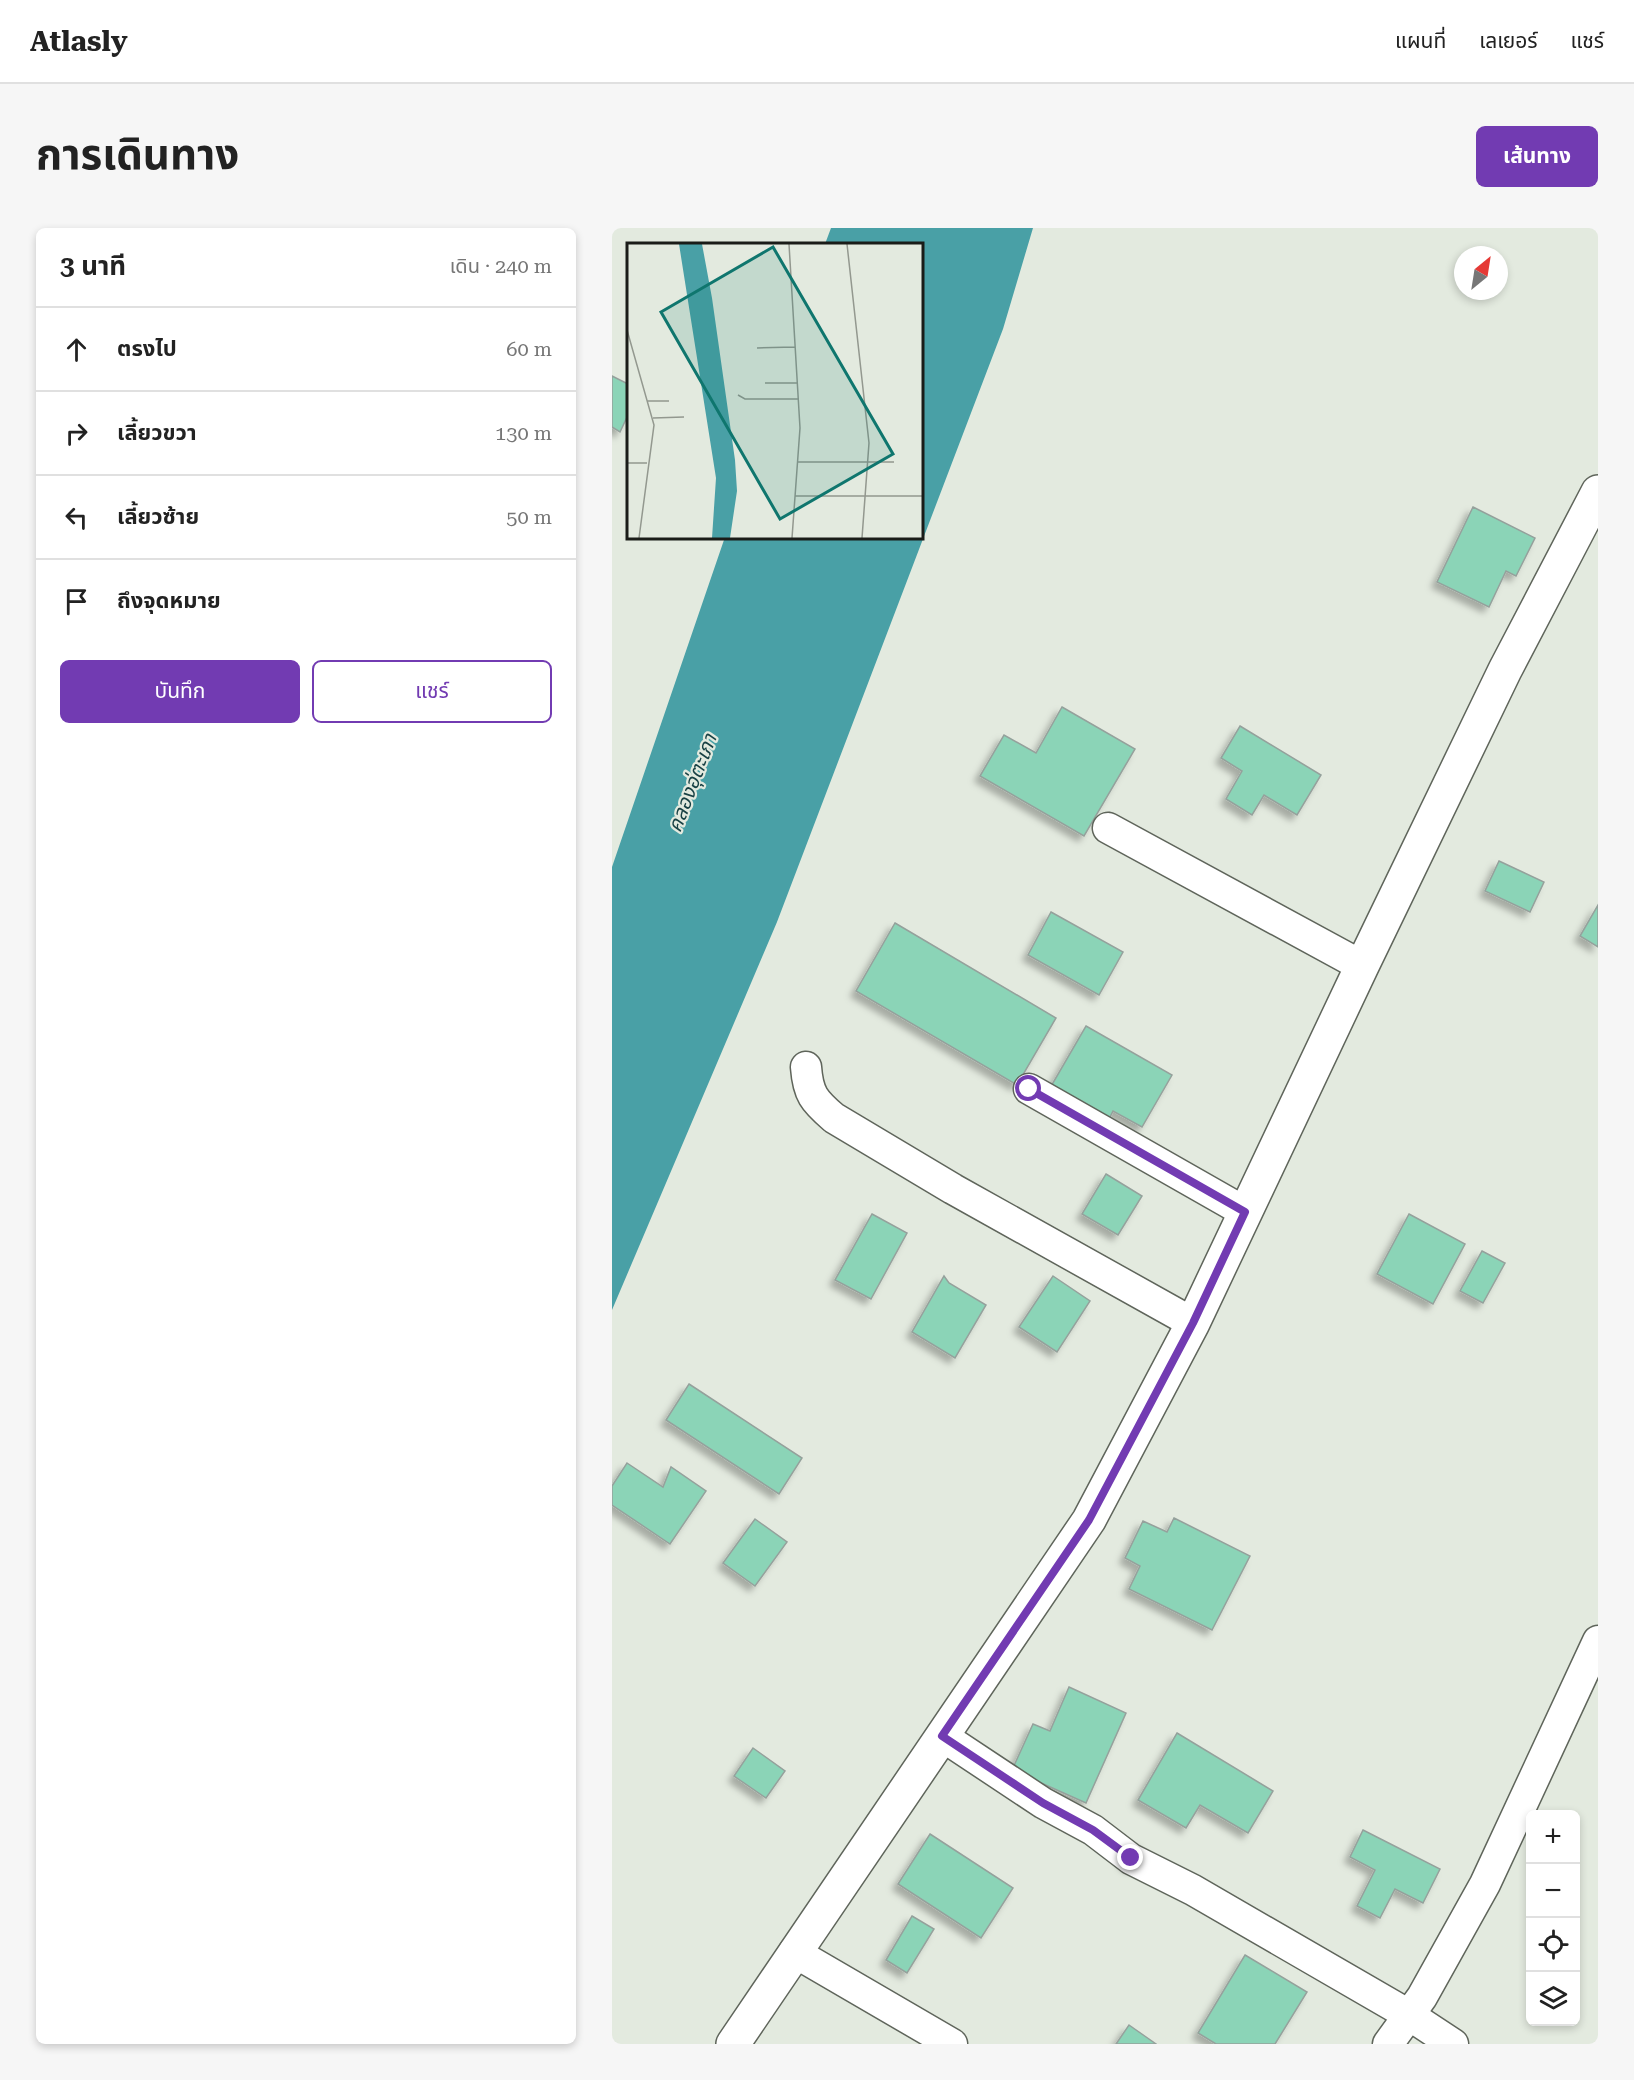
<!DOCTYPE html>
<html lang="th">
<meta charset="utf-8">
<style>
:root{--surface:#fff;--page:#f6f6f6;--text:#222;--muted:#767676;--line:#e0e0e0;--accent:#723bb2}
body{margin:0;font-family:"Roboto Serif","Noto Sans Thai",serif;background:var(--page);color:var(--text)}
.controls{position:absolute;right:18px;bottom:18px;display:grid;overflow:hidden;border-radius:9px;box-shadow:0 3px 9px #0003}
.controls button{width:54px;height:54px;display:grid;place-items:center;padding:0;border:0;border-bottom:2px solid var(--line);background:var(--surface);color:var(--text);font:30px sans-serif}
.compass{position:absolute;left:842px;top:18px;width:54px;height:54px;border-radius:50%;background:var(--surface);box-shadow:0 3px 9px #0003;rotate:30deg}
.stop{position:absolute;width:18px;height:18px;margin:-14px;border:4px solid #723bb2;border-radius:50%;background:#fff}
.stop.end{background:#723bb2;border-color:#fff;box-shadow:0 2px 6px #0008}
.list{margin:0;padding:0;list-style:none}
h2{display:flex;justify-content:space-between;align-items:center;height:78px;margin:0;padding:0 24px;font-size:26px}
h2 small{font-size:20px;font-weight:400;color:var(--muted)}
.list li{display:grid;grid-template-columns:39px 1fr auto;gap:18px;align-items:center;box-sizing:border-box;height:84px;padding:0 24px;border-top:2px solid var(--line)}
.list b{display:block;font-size:22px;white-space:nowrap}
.list em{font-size:20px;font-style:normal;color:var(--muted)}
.actions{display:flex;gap:12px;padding:18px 24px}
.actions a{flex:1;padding:14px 0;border:2px solid var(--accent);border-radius:9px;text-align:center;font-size:21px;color:var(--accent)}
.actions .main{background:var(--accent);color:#fff}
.icon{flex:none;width:33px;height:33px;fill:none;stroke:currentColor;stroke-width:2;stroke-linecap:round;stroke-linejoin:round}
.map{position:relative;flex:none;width:986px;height:1816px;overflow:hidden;border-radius:9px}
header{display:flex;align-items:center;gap:36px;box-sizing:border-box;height:84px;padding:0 30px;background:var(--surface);border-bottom:2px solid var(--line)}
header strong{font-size:28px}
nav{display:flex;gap:33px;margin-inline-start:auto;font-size:21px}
.intro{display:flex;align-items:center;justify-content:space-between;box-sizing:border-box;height:144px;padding:0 36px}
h1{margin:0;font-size:42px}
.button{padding:15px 27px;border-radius:9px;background:var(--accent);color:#fff;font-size:21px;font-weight:700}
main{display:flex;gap:36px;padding:0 36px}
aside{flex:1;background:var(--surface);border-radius:9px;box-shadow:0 3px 9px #0003}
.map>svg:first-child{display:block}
.water{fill:#49a0a6}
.building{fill:#8bd4b7;stroke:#95a19c;stroke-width:1.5;filter:url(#shadow)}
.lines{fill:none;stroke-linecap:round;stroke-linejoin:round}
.street-casing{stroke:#5f655b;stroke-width:33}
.secondary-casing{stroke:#5f655b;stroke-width:36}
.street{stroke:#fff;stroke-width:30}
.secondary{stroke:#fff;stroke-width:33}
.route{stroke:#723bb2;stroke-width:8}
.labels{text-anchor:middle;stroke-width:4.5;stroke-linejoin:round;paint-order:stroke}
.water-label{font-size:20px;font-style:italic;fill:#184144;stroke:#e3eadf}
.inset-road{fill:none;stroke:#93988f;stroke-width:1.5}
.view{fill:#0f766e;fill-opacity:0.15;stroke:#0f766e;stroke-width:3}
.inset-edge{fill:none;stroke:#1a1c18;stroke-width:3}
</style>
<header>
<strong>Atlasly</strong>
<nav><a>แผนที่</a><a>เลเยอร์</a><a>แชร์</a></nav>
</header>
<div class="intro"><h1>การเดินทาง</h1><a class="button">เส้นทาง</a></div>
<main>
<aside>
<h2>3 นาที<small>เดิน · 240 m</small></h2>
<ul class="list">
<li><svg class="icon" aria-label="ahead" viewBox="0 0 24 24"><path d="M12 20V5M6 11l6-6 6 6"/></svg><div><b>ตรงไป</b></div><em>60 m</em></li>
<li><svg class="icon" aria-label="right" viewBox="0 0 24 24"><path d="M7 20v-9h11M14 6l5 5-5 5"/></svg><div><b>เลี้ยวขวา</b></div><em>130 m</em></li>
<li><svg class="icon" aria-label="left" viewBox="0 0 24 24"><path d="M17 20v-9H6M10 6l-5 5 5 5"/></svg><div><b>เลี้ยวซ้าย</b></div><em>50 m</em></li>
<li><svg class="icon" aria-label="arrive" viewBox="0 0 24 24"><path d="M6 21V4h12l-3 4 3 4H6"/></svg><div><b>ถึงจุดหมาย</b></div></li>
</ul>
<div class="actions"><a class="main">บันทึก</a><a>แชร์</a></div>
</aside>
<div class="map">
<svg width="986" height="1816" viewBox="0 0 986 1816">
<defs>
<filter id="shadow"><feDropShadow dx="-5.5" dy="5.5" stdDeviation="3" flood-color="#0004"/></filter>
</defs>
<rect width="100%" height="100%" fill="#e3eadf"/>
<polygon class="water" points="219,0 421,0 391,101 165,694 0,1082 0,639 113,309 309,309 309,16 213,16"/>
<g class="building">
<polygon points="0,148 16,156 16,187 8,204 0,199"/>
<polygon points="861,279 923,310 904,348 894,343 877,379 825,354"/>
<polygon points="450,479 523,521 472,608 368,548 392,507 424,525"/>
<polygon points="628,498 709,547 685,587 652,567 640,587 614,571 630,543 609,530"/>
<polygon points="887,633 932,654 918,684 873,663"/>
<polygon points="986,677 986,719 968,708"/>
<polygon points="439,684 511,724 487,767 416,727"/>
<polygon points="283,695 444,790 405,857 244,763"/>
<polygon points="474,798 560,847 530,899 501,883 496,893 438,860"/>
<polygon points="494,946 530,968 506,1007 470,986"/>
<polygon points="260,986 295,1005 259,1071 223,1052"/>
<polygon points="797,986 853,1016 821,1076 765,1046"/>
<polygon points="870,1023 893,1035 871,1075 848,1063"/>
<polygon points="332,1048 337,1055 374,1077 343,1130 300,1104"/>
<polygon points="441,1048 478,1073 445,1124 407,1099"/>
<polygon points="77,1156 190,1230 167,1266 54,1192"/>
<polygon points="15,1235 51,1259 59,1239 94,1263 58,1316 0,1277 0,1258"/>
<polygon points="562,1290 638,1328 600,1402 517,1361 528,1338 513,1330 531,1293 555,1304"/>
<polygon points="143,1291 175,1314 143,1358 111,1335"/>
<polygon points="457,1459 514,1485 474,1575 400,1542 421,1496 438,1503"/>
<polygon points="565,1505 661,1563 636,1605 588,1577 574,1600 526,1572"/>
<polygon points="141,1520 173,1543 154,1570 122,1548"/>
<polygon points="751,1602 828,1641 811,1675 783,1661 768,1690 745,1678 763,1642 738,1629"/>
<polygon points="318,1606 401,1660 369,1710 286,1656"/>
<polygon points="300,1688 322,1701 295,1745 274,1732"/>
<polygon points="633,1727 695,1764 663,1816 604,1816 586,1805"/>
<polygon points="517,1797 544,1816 504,1816"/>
</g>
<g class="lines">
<defs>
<g id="street">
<polyline points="496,600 750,738"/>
<path d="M194,839C196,866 202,873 222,890L341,961L581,1095"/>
<polyline points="417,861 633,984"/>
<polyline points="330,1508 431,1575 481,1602 519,1631 581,1662 797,1787 841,1816"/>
<polyline points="182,1724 340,1816"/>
<polyline points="776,1816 810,1769 873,1656 986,1413"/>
</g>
<polyline id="secondary" points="121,1816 477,1292 581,1095 750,738 893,442 986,264"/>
</defs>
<use href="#street" class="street-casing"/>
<use href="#secondary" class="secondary-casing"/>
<use href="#street" class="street"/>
<use href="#secondary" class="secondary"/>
</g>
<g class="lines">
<polyline class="route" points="417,861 633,984 581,1095 477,1292 330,1508 431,1575 481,1602 519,1630"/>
</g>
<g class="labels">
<g class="water-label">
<text transform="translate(80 555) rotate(-69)" y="7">คลองอุ่ตะเภา</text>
</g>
</g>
<g transform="translate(15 15)">
<rect width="296" height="296" fill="#e3eadf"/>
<path d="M52,1H75L85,55L108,217L110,248L103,295H85L89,235Z" fill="#49a0a6"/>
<path class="inset-road" d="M162,1L173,185L165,295M220,1L242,200L235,295M0,87L27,182L12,295M130,105L168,104M138,140H171M111,152L118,156H172M20,158H42M26,175L57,174M171,219H267M0,220H20M168,253H296"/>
<path class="view" d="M146,4L266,211L153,276L34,69Z"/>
<rect width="296" height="296" class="inset-edge"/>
</g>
</svg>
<div class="controls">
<button>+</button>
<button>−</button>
<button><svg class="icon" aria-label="locate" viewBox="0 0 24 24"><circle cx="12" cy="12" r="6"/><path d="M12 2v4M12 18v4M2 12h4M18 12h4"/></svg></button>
<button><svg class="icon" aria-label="layers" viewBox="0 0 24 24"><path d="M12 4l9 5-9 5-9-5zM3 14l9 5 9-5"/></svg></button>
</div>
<svg class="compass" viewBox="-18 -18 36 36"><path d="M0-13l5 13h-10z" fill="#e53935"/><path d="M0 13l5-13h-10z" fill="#767676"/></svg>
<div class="stop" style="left:417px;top:861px"></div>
<div class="stop end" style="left:519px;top:1630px"></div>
</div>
</main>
